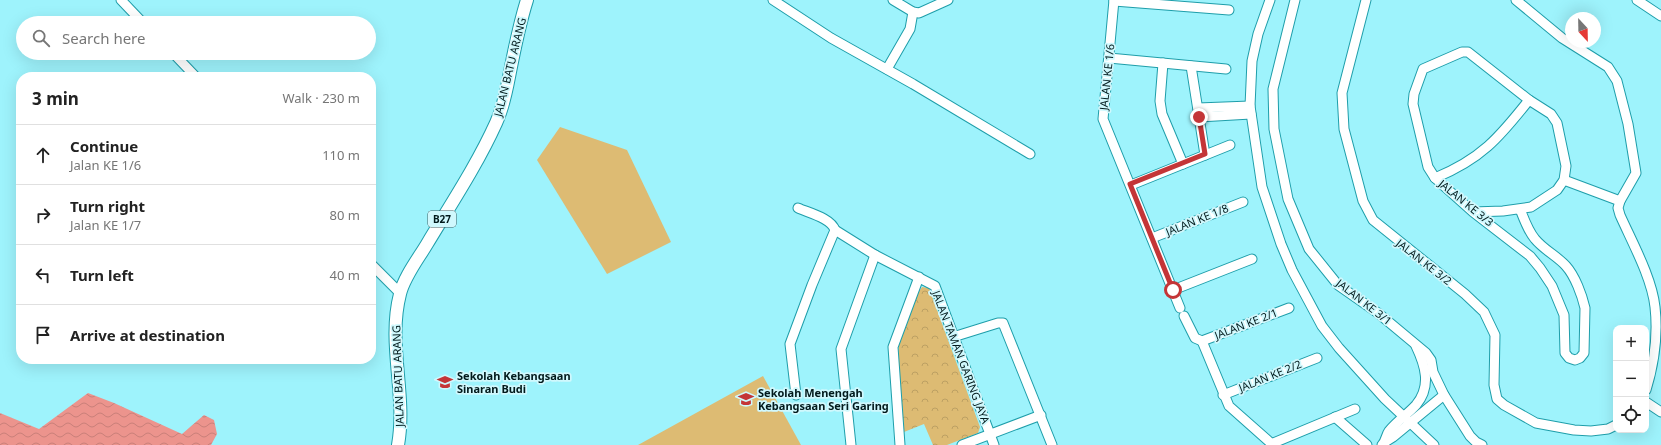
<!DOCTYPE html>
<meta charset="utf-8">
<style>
:root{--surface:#fff;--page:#f2f2f2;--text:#222;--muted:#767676;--line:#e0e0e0}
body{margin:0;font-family:"Noto Sans",sans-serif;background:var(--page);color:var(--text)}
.controls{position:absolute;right:12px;bottom:12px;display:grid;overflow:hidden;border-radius:8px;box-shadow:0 4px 16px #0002}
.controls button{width:36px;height:36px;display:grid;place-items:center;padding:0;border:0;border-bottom:1px solid var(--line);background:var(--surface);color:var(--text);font:20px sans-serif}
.compass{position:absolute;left:1565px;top:12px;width:36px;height:36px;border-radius:50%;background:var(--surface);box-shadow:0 4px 16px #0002;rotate:158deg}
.stop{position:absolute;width:12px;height:12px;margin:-9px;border:3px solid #c43537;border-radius:50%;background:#fff}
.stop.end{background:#c43537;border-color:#fff;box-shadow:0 1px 4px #0008}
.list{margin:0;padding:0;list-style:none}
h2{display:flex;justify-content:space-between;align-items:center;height:52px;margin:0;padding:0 16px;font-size:17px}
h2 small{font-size:13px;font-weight:400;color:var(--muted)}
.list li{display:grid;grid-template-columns:26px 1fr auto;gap:12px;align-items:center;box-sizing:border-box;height:60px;padding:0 16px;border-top:1px solid var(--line)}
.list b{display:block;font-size:15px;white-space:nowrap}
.list p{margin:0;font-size:13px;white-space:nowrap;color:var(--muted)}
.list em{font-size:13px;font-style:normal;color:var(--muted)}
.icon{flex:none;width:22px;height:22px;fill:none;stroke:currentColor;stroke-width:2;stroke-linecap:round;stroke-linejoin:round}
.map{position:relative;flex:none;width:1661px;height:445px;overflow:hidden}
.search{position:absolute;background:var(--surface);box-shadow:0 4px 16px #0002;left:16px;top:16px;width:360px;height:44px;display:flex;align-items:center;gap:10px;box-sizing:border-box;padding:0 14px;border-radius:22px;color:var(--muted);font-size:15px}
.panel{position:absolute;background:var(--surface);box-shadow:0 4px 16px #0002;left:16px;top:72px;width:360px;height:292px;border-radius:16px}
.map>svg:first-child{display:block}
.grass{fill:#ddbb73}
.park{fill:url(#park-crowns)}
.water{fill:url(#water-waves)}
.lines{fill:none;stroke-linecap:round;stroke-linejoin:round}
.minor-casing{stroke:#1e9eaa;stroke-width:11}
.major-casing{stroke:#1e9eaa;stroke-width:14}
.minor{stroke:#fff;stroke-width:9}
.major{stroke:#fff;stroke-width:12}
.route{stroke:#c43537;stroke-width:5}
.labels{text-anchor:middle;stroke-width:3.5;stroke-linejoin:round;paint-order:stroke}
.shield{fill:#d0f8fd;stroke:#405d60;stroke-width:1}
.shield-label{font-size:10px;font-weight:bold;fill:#021a1c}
.street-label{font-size:11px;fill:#021a1c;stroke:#d0f8fd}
.poi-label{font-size:11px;font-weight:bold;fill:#021a1c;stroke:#d0f8fd;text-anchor:start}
</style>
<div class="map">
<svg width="1661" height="445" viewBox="0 0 1661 445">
<defs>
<pattern id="park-crowns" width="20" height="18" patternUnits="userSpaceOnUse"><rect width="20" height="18" fill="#ddbb73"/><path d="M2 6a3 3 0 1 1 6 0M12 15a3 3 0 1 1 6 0" fill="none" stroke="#bca063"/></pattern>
<pattern id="water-waves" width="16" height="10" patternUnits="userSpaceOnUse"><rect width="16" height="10" fill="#ec948d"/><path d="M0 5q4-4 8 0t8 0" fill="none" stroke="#c97f79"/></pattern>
</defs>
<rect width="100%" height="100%" fill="#9ef3fc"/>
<g class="grass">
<polygon points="560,127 627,150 671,242 607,274 537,160"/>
<polygon points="763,376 801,445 638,445"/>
</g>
<polygon class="park" points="922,287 929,288 980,427 978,433 947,445 933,445 924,424 904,432 898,355 899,343 918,293"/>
<polygon class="water" points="88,393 114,403 182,434 204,415 214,420 217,434 211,445 0,445 0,413 39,429"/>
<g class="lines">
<defs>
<g id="minor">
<polyline points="121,0 143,23"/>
<polyline points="773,0 831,38 913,84 1030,154"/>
<polyline points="893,0 913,12 919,13 948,0"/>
<polyline points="1114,0 1103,119 1180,308"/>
<polyline points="1270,0 1258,34 1252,61 1250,106 1262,187 1281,244 1292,270 1322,326 1339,348 1385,399 1434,445"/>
<polyline points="1295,0 1273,89 1274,129 1288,199 1309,249 1338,285 1378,313 1426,353 1431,360 1433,372 1444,395 1470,436 1476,442 1482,445"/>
<polyline points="1366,0 1342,93 1344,129 1363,201 1373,220 1465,294 1484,312 1495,335 1494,385 1497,399 1504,405 1536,423 1574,430 1591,431 1608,429 1616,425"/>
<path d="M1516,0L1562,38L1608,67L1617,81L1628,124L1636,173L1620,201L1618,208L1620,215C1632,242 1652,278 1655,307C1658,334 1654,364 1646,390"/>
<polyline points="1637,0 1661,16"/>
<polyline points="1114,1 1229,10"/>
<polyline points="173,53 196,77"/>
<polyline points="1109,58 1226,69"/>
<polyline points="1163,63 1160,101 1162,114 1183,164"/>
<polyline points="1191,66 1205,155"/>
<polyline points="887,69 910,29 913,12"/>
<polyline points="1198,108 1250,106"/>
<polyline points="1199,117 1251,114"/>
<path d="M1435,178C1481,159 1499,138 1529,100"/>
<polyline points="1564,180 1620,201"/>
<polyline points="1131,185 1230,145"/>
<path d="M798,208C809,213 831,218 835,230"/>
<path d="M1473,212L1503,211L1531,207L1557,190L1564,180L1566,166L1557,123L1551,114L1529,100L1468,52H1462L1423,69L1414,94L1413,104L1428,167L1435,178L1473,212L1530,256L1540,268L1552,286L1564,315L1565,353L1569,358L1575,360L1580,358L1584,353L1585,308C1582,295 1575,276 1566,266C1557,256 1544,250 1535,239C1528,231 1524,219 1520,209"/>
<polyline points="835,230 875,255 935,286 994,445"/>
<polyline points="1152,238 1243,202"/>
<polyline points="371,264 400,293"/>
<polyline points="1173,290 1252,259"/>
<polyline points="1184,316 1195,338 1202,341"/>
<polyline points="953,337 998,323 1003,323 1052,445"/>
<polyline points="1202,341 1229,406 1273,445"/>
<polyline points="1202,341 1289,308"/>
<polyline points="796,395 790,344 812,285 835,230"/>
<polyline points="1223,395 1317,358"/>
<polyline points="1646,402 1661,412"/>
<polyline points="1335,417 1367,445"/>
<polyline points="1385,442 1393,437 1444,395"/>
<polyline points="1271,444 1355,409"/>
<polyline points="851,445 841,349 875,255"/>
<polyline points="900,445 893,347 919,277"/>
<polyline points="962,445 1041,415"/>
<path d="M1382,445C1386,441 1386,435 1389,431C1397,421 1408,414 1416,405C1432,386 1425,365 1416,346"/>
</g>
<path id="major" d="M398,445C407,395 387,344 400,294C404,277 418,259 427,244C451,204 477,165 496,123C503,108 506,93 509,77C514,51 519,25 527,0"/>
</defs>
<use href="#minor" class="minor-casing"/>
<use href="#major" class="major-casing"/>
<use href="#minor" class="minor"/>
<use href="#major" class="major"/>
</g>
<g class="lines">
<polyline class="route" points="1173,290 1130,184 1205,154 1199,117"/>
</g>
<defs>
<symbol id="school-bare" viewBox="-9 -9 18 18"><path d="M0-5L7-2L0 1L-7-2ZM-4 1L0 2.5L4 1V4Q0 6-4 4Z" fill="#c43537" stroke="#d0f8fd" stroke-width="2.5" paint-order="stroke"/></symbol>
</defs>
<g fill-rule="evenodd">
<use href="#school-bare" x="434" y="371" width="22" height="22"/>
<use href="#school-bare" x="735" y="388" width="22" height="22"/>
</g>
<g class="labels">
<rect class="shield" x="428" y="211" width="28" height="16" rx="3"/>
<g class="shield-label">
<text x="442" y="223">B27</text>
</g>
<g class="street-label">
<text transform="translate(510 67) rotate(-76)" y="4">JALAN BATU ARANG</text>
<text transform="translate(1107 77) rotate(-84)" y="4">JALAN KE 1/6</text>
<text transform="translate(1466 203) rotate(39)" y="4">JALAN KE 3/3</text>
<text transform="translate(1197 220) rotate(-22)" y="4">JALAN KE 1/8</text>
<text transform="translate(1424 262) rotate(38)" y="4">JALAN KE 3/2</text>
<text transform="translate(1364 302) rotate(38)" y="4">JALAN KE 3/1</text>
<text transform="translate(1246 324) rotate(-21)" y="4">JALAN KE 2/1</text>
<text transform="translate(961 357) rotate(69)" y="4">JALAN TAMAN GARING JAYA</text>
<text transform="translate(398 376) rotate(-92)" y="4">JALAN BATU ARANG</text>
<text transform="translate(1270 376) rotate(-22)" y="4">JALAN KE 2/2</text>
</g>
<g class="poi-label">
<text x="457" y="380">Sekolah Kebangsaan<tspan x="457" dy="13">Sinaran Budi</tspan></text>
<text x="758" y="397">Sekolah Menengah<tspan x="758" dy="13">Kebangsaan Seri Garing</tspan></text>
</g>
</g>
</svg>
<div class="controls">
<button>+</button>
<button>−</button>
<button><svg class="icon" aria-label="locate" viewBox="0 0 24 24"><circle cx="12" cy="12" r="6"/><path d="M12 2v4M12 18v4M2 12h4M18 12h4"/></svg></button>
</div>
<svg class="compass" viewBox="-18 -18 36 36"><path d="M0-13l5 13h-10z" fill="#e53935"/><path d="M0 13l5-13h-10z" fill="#767676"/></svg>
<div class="stop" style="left:1173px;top:290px"></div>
<div class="stop end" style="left:1199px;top:117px"></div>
<div class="search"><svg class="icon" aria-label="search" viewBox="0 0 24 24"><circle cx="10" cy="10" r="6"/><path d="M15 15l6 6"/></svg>Search here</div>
<section class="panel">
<h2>3 min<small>Walk · 230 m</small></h2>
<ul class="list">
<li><svg class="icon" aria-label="ahead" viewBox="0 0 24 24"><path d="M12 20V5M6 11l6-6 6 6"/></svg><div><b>Continue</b><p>Jalan KE 1/6</p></div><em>110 m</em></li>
<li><svg class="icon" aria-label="right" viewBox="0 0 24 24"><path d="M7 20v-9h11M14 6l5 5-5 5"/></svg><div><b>Turn right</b><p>Jalan KE 1/7</p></div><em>80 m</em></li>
<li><svg class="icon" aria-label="left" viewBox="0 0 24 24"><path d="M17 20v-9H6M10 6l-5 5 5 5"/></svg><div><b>Turn left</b></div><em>40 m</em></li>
<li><svg class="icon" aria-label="arrive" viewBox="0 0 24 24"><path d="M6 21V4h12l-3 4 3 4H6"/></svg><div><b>Arrive at destination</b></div></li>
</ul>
</section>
</div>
